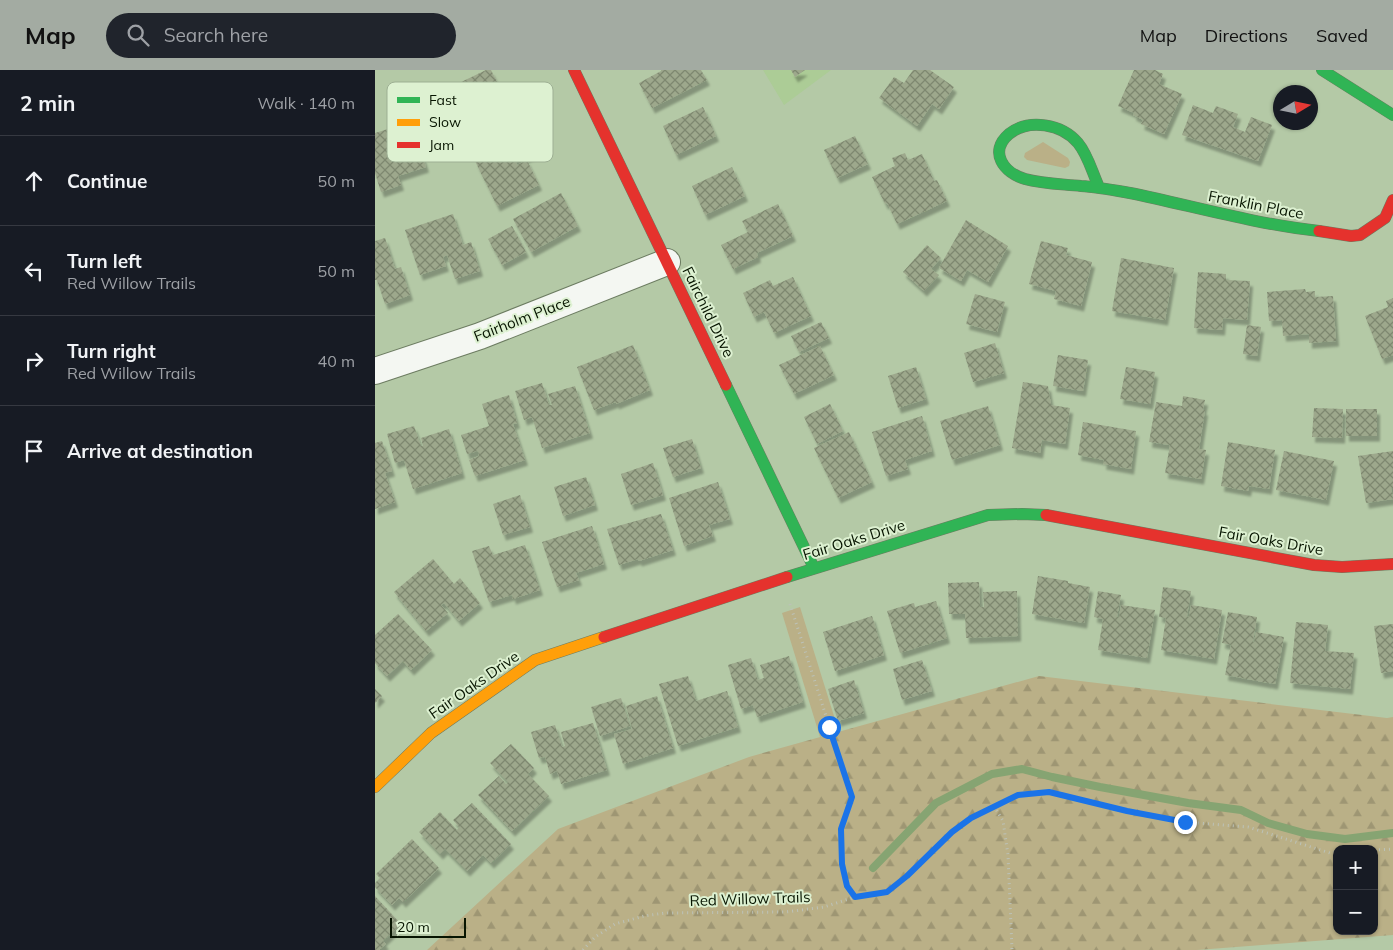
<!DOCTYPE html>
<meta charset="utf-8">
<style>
:root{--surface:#171b24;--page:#20242c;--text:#f1f3f6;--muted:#9ea1a6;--line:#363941;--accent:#a3aba2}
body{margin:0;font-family:Mulish,sans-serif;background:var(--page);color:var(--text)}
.controls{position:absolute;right:15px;bottom:15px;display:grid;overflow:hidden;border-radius:10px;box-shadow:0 1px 4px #0004}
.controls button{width:45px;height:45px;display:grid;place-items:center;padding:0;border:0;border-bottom:1px solid var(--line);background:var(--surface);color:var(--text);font:25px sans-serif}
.compass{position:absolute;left:898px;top:15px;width:45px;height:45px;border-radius:50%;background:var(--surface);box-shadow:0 1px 4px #0004;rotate:80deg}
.scale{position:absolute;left:15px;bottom:12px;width:76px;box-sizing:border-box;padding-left:5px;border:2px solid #071501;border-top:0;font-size:14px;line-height:18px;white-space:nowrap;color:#071501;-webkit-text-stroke:4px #ddf1d1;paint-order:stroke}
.stop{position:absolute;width:15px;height:15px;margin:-11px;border:4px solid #1a73e8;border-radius:50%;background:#fff}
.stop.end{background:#1a73e8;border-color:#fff;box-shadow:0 1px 5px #0008}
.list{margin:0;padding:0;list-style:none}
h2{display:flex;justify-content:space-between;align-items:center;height:65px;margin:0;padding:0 20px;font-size:21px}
h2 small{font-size:16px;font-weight:400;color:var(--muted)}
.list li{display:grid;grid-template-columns:32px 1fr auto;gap:15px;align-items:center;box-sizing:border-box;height:90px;padding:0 20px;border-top:1px solid var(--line)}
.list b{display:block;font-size:19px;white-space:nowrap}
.list p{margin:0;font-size:16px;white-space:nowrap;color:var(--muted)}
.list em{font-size:16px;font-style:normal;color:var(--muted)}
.icon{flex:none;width:28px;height:28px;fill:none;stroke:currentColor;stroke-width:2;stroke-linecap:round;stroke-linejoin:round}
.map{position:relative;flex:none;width:1018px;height:880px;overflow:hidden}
header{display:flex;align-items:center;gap:30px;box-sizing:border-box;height:70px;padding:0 25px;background:var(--accent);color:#111}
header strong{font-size:24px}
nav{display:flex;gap:28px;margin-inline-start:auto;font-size:18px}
.search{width:350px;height:45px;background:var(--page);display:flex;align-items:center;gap:12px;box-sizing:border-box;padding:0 18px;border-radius:28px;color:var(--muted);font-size:19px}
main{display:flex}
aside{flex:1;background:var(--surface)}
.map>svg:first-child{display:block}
.built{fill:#accc96}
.grass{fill:#bab087}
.forest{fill:url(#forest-firs);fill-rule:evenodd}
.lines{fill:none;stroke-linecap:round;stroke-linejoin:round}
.stream{stroke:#86a472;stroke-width:8}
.building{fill:url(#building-cross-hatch);filter:url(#shadow)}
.street-casing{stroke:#6c7c61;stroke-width:28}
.fast-casing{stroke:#6c7c61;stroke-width:12}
.slow-casing{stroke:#6c7c61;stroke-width:12}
.jam-casing{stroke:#6c7c61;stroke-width:12}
.path{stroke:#bcc2b8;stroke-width:3;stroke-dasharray:1 4;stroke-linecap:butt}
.street{stroke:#f4f7f2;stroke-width:26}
.fast{stroke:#30b455;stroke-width:11}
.slow{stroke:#ff9f0a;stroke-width:11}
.jam{stroke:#e5322d;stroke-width:11}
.route{stroke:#1a73e8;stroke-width:6}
.labels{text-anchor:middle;stroke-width:4;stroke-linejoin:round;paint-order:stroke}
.street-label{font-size:15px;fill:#071501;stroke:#ddf1d1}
.key{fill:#ddf1d1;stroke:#9daf93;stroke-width:1}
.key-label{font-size:14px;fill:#071501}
</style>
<header>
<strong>Map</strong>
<div class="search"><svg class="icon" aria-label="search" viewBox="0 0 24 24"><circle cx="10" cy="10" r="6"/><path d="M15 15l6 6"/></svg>Search here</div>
<nav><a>Map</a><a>Directions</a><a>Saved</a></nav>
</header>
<main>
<aside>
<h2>2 min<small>Walk · 140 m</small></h2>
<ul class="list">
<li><svg class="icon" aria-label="ahead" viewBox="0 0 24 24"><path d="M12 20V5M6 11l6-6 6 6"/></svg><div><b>Continue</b></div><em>50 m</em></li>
<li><svg class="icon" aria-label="left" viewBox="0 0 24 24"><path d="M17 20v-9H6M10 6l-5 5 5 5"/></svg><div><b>Turn left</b><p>Red Willow Trails</p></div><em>50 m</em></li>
<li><svg class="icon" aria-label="right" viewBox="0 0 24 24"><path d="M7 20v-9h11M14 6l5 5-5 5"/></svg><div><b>Turn right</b><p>Red Willow Trails</p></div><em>40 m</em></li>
<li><svg class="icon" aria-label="arrive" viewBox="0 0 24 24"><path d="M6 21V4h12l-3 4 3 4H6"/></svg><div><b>Arrive at destination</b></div></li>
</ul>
</aside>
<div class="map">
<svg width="1018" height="880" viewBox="0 0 1018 880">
<defs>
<pattern id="forest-firs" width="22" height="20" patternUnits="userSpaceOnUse" patternTransform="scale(1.25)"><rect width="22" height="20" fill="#bab087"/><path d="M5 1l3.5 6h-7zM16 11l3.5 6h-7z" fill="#9e9673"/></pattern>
<pattern id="building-cross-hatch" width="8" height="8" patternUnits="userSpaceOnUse" patternTransform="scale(1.25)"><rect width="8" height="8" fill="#9da88c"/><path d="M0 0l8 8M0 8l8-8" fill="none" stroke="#7e8870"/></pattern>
<filter id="shadow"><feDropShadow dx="3" dy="5.5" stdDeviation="1" flood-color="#0004"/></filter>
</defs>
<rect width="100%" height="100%" fill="#b4c9a6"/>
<polygon class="built" points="388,0 456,0 409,35"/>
<g class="grass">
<polygon points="668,72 693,88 695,92 694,96 690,98 652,90 649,87 650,83"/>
<polygon points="425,537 464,662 445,667 407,543"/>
</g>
<path class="forest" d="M664,606L1012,648L1018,647V865L822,880H52L183,759L374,687ZM962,779H999V861H962Z"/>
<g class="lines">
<polyline class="stream" points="498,798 561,733 617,704 647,699 677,707 725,717 813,733 866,740 893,753 932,764 970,769 1018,763"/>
</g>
<g class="building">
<polygon points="111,0 116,0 138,44 102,61 80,15"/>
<polygon points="286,0 326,0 332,10 277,38 264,13 286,1"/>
<polygon points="416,0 430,0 420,7"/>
<polygon points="538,0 555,0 579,17 564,39 557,34 542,56 504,28 519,7 529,13"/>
<polygon points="759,0 780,0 788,4 784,14 807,24 789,64 766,54 768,50 758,45 759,43 743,36"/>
<polygon points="39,35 48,66 42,68 51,97 23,106 26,115 6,122 0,103 0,63 13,59 16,69 20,68 12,44"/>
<polygon points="818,35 838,43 841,36 863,44 858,57 870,62 876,47 897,55 883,91 807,65"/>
<polygon points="328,37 341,66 301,85 288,56"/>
<polygon points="151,57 163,82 141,92 142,95 152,90 164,115 122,136 100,91 128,77 124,70"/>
<polygon points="480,66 493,94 462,108 449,80"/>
<polygon points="530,83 533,90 547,84 559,111 562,110 572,131 522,154 512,133 510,134 497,107 520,96 517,88"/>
<polygon points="357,97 370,126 330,145 317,116"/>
<polygon points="186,123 203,156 156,182 138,149"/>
<polygon points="403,134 418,166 382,183 383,187 358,199 346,175 373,162 367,151"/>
<polygon points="78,144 88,175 96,172 105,201 80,209 72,185 68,187 71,196 45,205 30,160"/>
<polygon points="591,150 633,176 613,212 592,200 586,211 564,198"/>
<polygon points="137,156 151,182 127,195 113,169"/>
<polygon points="10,168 20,199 26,197 35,225 10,234 2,210 0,210 0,171"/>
<polygon points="666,171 693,178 691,185 717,192 706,236 679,229 681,221 654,214"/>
<polygon points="552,175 566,188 556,199 564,205 549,221 528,202"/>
<polygon points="746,188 799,198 790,250 737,241"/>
<polygon points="823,202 851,204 851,210 875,211 872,250 848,248 847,260 819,258"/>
<polygon points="418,207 436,246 399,263 389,242 379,247 368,223 395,210 398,216"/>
<polygon points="930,219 931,222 940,221 940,227 958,226 961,271 934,273 934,264 908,266 907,250 894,251 892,222"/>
<polygon points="600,224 630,232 622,262 591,254"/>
<polygon points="1018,228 1018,285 1007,289 990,246 1013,237 1011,231"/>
<polygon points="446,252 454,268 424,282 416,266"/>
<polygon points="872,255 886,257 882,286 868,284"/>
<polygon points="620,273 629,303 598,312 589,283"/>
<polygon points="258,275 275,320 241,334 241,332 219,340 202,297"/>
<polygon points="445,276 459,305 419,324 404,295"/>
<polygon points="683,285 713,290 708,321 678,316"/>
<polygon points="541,297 551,329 523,338 513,306"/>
<polygon points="751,297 780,302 775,334 745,329"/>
<polygon points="648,312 673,316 676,335 695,338 690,374 667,370 665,383 637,378"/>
<polygon points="167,313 174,335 177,335 173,324 200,316 215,363 167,378 157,347 149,350 140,321"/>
<polygon points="134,325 142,353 138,354 150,390 100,406 94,390 104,386 103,381 92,384 86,365 114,356 107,334"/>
<polygon points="808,326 830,330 828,340 830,340 824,379 831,380 826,409 790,403 795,375 774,372 781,332 807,336"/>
<polygon points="455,334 468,361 442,374 429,347"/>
<polygon points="613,336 625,375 577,390 565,351"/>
<polygon points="939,338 968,339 967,368 937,367"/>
<rect x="971" y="339" width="31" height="27"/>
<polygon points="547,346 557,381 530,390 533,399 511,406 497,362"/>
<polygon points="708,352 761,361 756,399 728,394 729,390 703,385"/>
<polygon points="39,356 46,376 48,376 46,368 74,359 87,403 38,419 29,390 20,393 12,364"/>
<polygon points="474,362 497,412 463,428 439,378"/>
<polygon points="317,369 326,398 298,407 288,378"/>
<polygon points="7,371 17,401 10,403 20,432 0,439 0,373"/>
<polygon points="853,372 900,380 894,419 874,416 873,421 846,416"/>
<polygon points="909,381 959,391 951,430 901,420"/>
<polygon points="1018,381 1018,418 1016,418 1018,429 991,433 983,386"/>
<polygon points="278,393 288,425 256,435 246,404"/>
<polygon points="211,407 220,435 188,446 179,417"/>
<polygon points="343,412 355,449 334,455 338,466 309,476 294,428"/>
<polygon points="145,425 155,457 128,465 118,434"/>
<polygon points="286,444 298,480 264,491 263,489 244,495 232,459"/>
<polygon points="217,456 229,494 201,503 204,510 182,517 167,472"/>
<polygon points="150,475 165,520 138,529 137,525 114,532 97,481 114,476 118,485"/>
<polygon points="58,489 79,514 85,508 105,533 84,551 69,533 66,535 73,543 51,561 19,522"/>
<polygon points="663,506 693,511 693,513 715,517 709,553 657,544"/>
<polygon points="604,512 605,537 609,537 608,522 642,521 643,566 591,568 590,544 574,544 573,513"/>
<polygon points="788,517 816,521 812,546 814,547 816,535 847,540 839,589 786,580 791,548 784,547"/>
<polygon points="723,521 746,525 742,547 744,547 746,535 780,540 772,588 723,580 728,549 719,547"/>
<polygon points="561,531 572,568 525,583 512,541 539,533 540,537"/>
<polygon points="853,542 882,547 878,572 879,572 881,562 909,567 900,614 850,605 856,575 847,573"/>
<polygon points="23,544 57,580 36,600 28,591 12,606 0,593 0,565"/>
<polygon points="497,546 509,585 460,601 448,562"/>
<polygon points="921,552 953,555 950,581 979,583 975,619 915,613"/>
<polygon points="1018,554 1018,601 1006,603 999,556"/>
<polygon points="414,586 428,632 382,647 378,635 366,639 353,595 376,588 383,610 389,608 385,595"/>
<polygon points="547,590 557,621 527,630 518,599"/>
<polygon points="313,606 321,631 352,621 363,657 303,676 284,614"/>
<polygon points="479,610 489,643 463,651 453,619"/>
<polygon points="0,619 7,626 0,633"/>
<polygon points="282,626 298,678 248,694 239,664 257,659 251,636"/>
<polygon points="246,628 255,656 225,666 216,637"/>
<polygon points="218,653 232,700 186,714 182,701 175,704 170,687 164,688 156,662 180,655 187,677 190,676 186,662"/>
<polygon points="136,674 159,698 153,704 174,726 137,761 103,725 124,706 131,714 133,712 115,693"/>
<polygon points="97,733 136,774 116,793 108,785 92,801 70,779 65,784 44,762 65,742 82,760 84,757 78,750"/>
<polygon points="37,769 64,798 28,832 24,828 17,835 0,817 0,813 5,808 1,804"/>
<polygon points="0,826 26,854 8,871 11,874 4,880 0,880"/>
</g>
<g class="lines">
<defs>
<polyline id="street" points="0,301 105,266 292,192"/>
<g id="fast">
<polyline points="947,0 1018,45"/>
<path d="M724,117C717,102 713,85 703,73C687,54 654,48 634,64C613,82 629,103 650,109C668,114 687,114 706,116C722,117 738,120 755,123C818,136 880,154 944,161"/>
<polyline points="351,315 439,498"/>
<polyline points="412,507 613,445 647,444 671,445"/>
</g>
<polyline id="slow" points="0,717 56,663 160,590 229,567"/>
<g id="jam">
<polyline points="199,0 351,315"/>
<polyline points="944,161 976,166 985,165 1010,148 1018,130"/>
<polyline points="671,445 939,495 967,497 1018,494"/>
<polyline points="229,567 412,507"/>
</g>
</defs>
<use href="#street" class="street-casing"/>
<use href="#fast" class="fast-casing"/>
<use href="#slow" class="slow-casing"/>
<use href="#jam" class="jam-casing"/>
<g class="path">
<polyline points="415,534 477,727 466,759 467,794 471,816 480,827"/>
<polyline points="619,736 628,751 633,785 637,880"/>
<polyline points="999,780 1018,779"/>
<polyline points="208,880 220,867 240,854 269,846 290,843 411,842 449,837 480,827 512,822 532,806 577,762 596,748 643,725 674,722 752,741 810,752 873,757 955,783 962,782"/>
</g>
<use href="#street" class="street"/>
<use href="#fast" class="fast"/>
<use href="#slow" class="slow"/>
<use href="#jam" class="jam"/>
</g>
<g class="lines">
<polyline class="route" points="454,657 477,727 466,759 467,794 472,816 480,827 512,822 532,806 577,762 596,748 643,725 674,722 752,741 810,752"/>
</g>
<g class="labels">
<g class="street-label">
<text transform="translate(881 135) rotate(11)" y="5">Franklin Place</text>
<text transform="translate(333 242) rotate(64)" y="5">Fairchild Drive</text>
<text transform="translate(147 249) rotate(-21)" y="5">Fairholm Place</text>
<text transform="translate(479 470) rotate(-17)" y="5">Fair Oaks Drive</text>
<text transform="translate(896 471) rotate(10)" y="5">Fair Oaks Drive</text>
<text transform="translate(99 615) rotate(-35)" y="5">Fair Oaks Drive</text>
<text transform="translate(375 829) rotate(-2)" y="5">Red Willow Trails</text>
</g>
</g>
<rect x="12" y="12" width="166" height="80" rx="8" class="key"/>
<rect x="22" y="27" width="23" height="6" fill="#30b455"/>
<rect x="22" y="49" width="23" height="7" fill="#ff9f0a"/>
<rect x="22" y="72" width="23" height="6" fill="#e5322d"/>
<g class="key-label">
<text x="54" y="35">Fast</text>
<text x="54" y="57">Slow</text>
<text x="54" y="80">Jam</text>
</g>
</svg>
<div class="controls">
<button>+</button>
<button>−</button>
</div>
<svg class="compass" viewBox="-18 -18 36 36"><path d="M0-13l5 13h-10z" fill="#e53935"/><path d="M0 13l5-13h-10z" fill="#9ea1a6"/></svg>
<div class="scale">20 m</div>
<div class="stop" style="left:454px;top:657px"></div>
<div class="stop end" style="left:810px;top:752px"></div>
</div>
</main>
